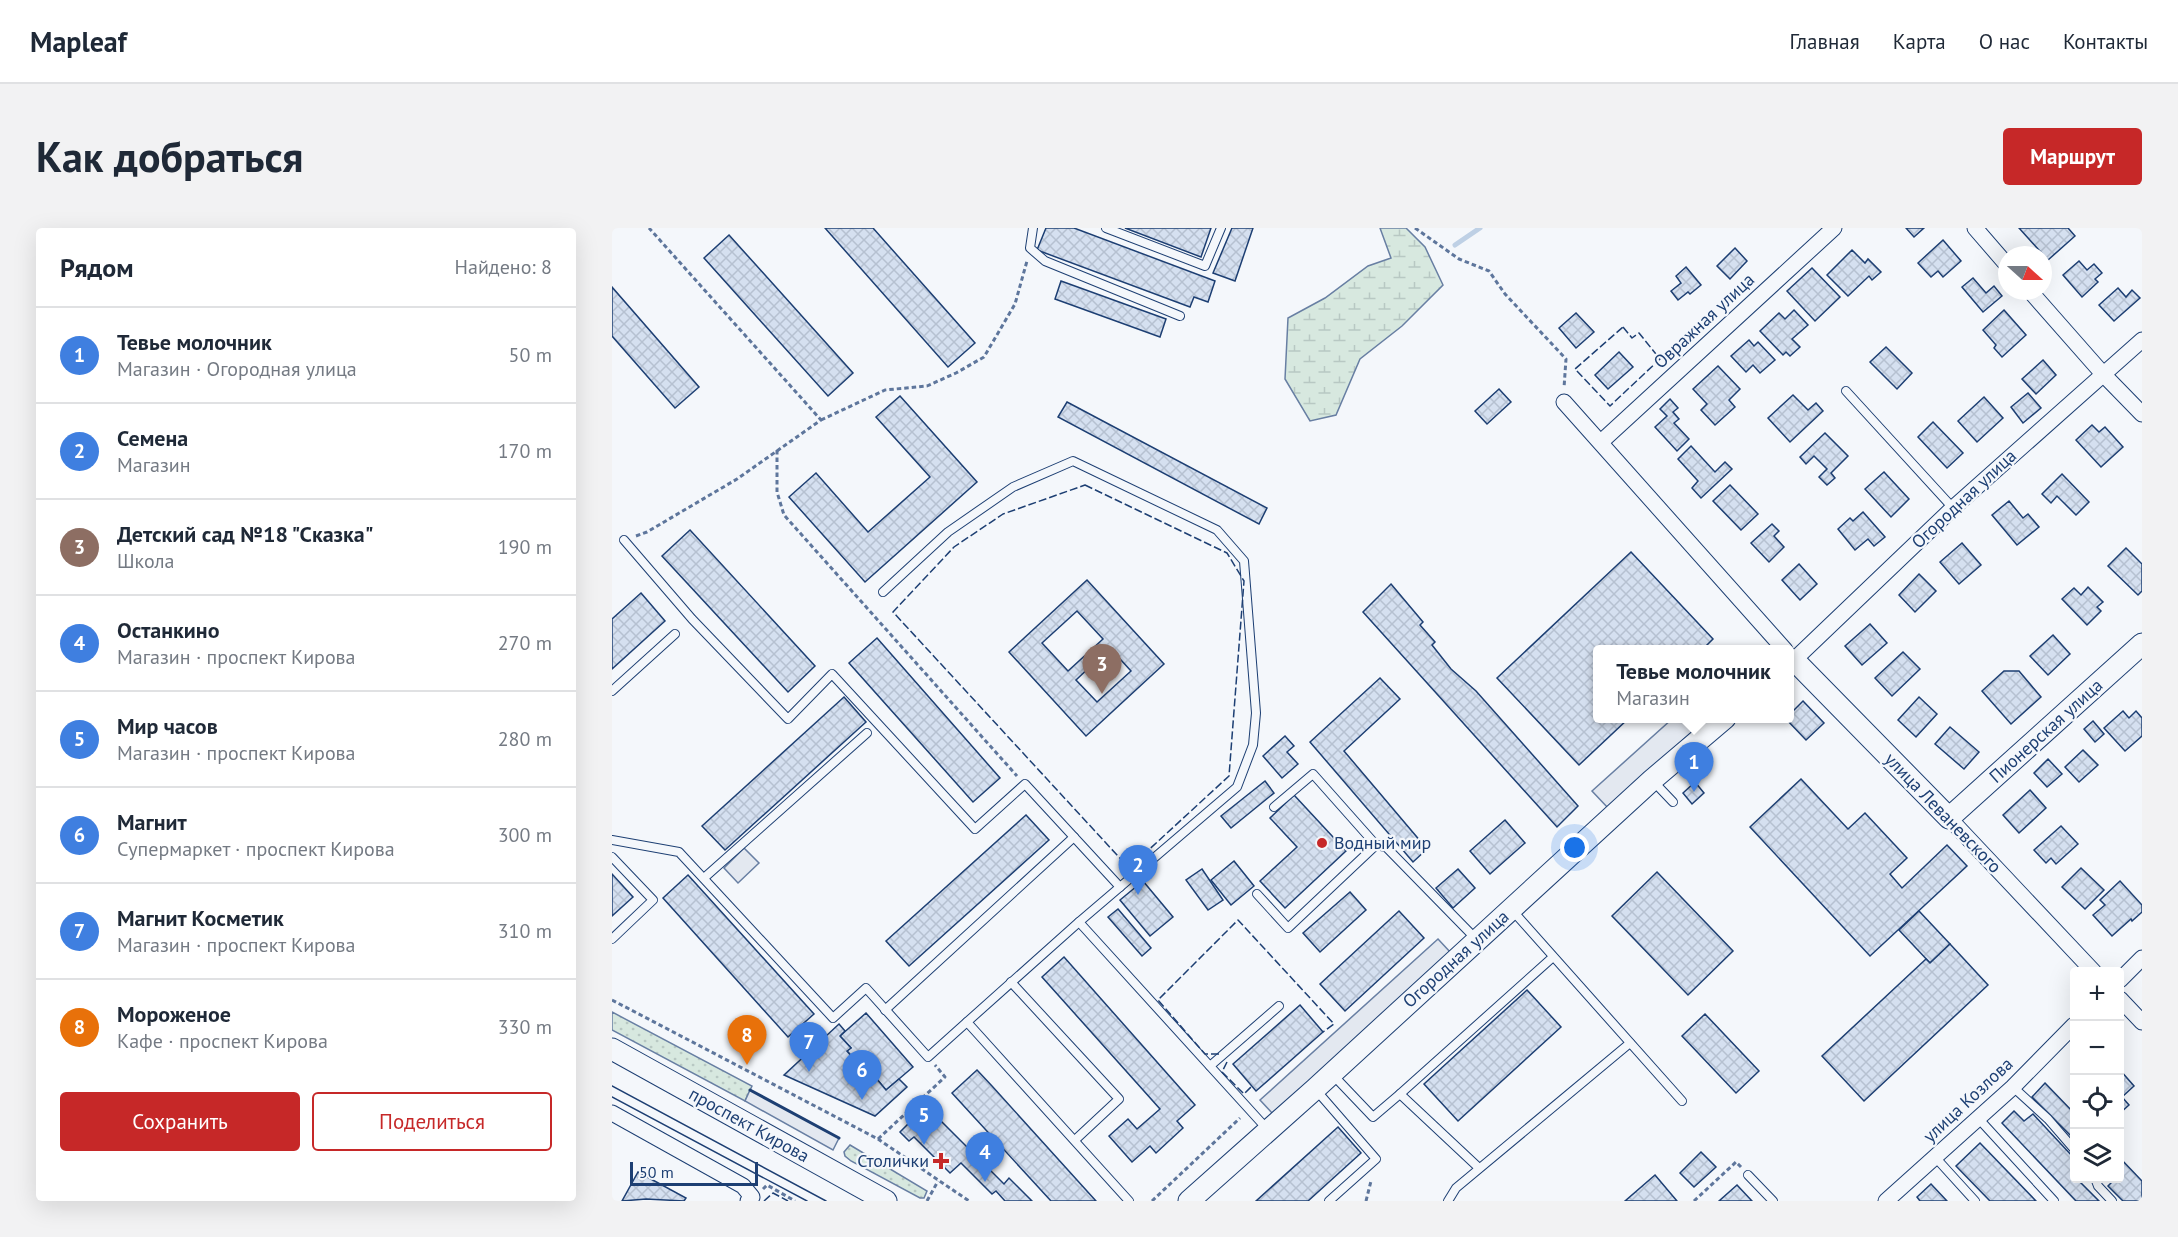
<!DOCTYPE html>
<html lang="ru">
<meta charset="utf-8">
<style>
:root{--surface:#fff;--page:#f2f2f3;--text:#1f2937;--muted:#747a83;--line:#e0e1e3;--accent:#c62828}
body{margin:0;font-family:"PT Sans",sans-serif;background:var(--page);color:var(--text)}
.controls{position:absolute;right:18px;bottom:18px;display:grid;overflow:hidden;border-radius:6px;box-shadow:0 6px 24px #0002}
.controls button{width:54px;height:54px;display:grid;place-items:center;padding:0;border:0;border-bottom:2px solid var(--line);background:var(--surface);color:var(--text);font:30px sans-serif}
.compass{position:absolute;left:1386px;top:18px;width:54px;height:54px;border-radius:50%;background:var(--surface);box-shadow:0 6px 24px #0002;rotate:111deg}
.scale{position:absolute;left:18px;bottom:15px;width:128px;box-sizing:border-box;padding-left:6px;border:3px solid #1d3f73;border-top:0;font-size:16px;line-height:21px;white-space:nowrap;color:#1d3f73;-webkit-text-stroke:4px #f4f7fb;paint-order:stroke}
.you{position:absolute;left:963px;top:620px;width:21px;height:21px;margin:-15px;border:4px solid #fff;border-radius:50%;background:#1a73e8;box-shadow:0 0 0 9px #1a73e833}
.badge{display:grid;place-items:center;width:39px;height:39px;border-radius:50%;background:var(--accent);color:#fff;font-size:20px;font-weight:700}
.pin{position:absolute;translate:-50% -50px;filter:drop-shadow(0 2px 3px #0008)}
.pin::after{content:'';position:absolute;top:32px;width:21px;height:18px;background:inherit;clip-path:polygon(0 0,100% 0,50% 100%)}
.popup{position:absolute;left:981px;top:417px;width:201px;height:78px;box-sizing:border-box;display:grid;place-content:center;border-radius:6px;background:var(--surface);filter:drop-shadow(0 2px 4px #0005);font-size:20px;white-space:nowrap;color:var(--muted)}
.popup b{font-size:22px;color:var(--text)}
.popup::after{content:'';position:absolute;left:50%;top:100%;margin-left:-12px;border:12px solid transparent;border-top-color:var(--surface)}
.list{margin:0;padding:0;list-style:none}
h2{display:flex;justify-content:space-between;align-items:center;height:78px;margin:0;padding:0 24px;font-size:26px}
h2 small{font-size:20px;font-weight:400;color:var(--muted)}
.list li{display:grid;grid-template-columns:39px 1fr auto;gap:18px;align-items:center;box-sizing:border-box;height:96px;padding:0 24px;border-top:2px solid var(--line)}
.list b{display:block;font-size:22px;white-space:nowrap}
.list p{margin:0;font-size:20px;white-space:nowrap;color:var(--muted)}
.list em{font-size:20px;font-style:normal;color:var(--muted)}
.actions{display:flex;gap:12px;padding:18px 24px}
.actions a{flex:1;padding:14px 0;border:2px solid var(--accent);border-radius:6px;text-align:center;font-size:21px;color:var(--accent)}
.actions .main{background:var(--accent);color:#fff}
.icon{flex:none;width:33px;height:33px;fill:none;stroke:currentColor;stroke-width:2;stroke-linecap:round;stroke-linejoin:round}
.map{position:relative;flex:none;width:1530px;height:973px;overflow:hidden;border-radius:6px}
header{display:flex;align-items:center;gap:36px;box-sizing:border-box;height:84px;padding:0 30px;background:var(--surface);border-bottom:2px solid var(--line)}
header strong{font-size:28px}
nav{display:flex;gap:33px;margin-inline-start:auto;font-size:21px}
.intro{display:flex;align-items:center;justify-content:space-between;box-sizing:border-box;height:144px;padding:0 36px}
h1{margin:0;font-size:42px}
.button{padding:15px 27px;border-radius:6px;background:var(--accent);color:#fff;font-size:21px;font-weight:700}
main{display:flex;gap:36px;padding:0 36px}
aside{flex:1;background:var(--surface);border-radius:6px;box-shadow:0 6px 24px #0002}
.map>svg:first-child{display:block}
.grass{fill:url(#grass-dots);stroke:#687fa3;stroke-width:1.5}
.wetland{fill:url(#wetland-marsh);stroke:#687fa3;stroke-width:1.5}
.parking{fill:#e3e8f0;stroke:#687fa3;stroke-width:1.5}
.lines{fill:none;stroke-linecap:round;stroke-linejoin:round}
.stream{stroke:#bed0e5;stroke-width:5}
.building{fill:url(#building-cross-hatch);stroke:#1d3f73;stroke-width:1.5;fill-rule:evenodd}
.lane-casing{stroke:#1d3f73;stroke-width:10}
.street-casing{stroke:#1d3f73;stroke-width:17}
.secondary-casing{stroke:#1d3f73;stroke-width:23}
.path{stroke:#5e769c;stroke-width:3;stroke-dasharray:4.5 3;stroke-linecap:butt}
.lane{stroke:#f4f7fb;stroke-width:8}
.street{stroke:#f4f7fb;stroke-width:15}
.secondary{stroke:#f4f7fb;stroke-width:21}
.tram{stroke:#1d3f73;stroke-width:1.5}
.fence{stroke:#1d3f73;stroke-width:1.5;stroke-dasharray:8 3;stroke-linecap:butt}
.wall{stroke:#1d3f73;stroke-width:3}
.poi-dot{fill:#c62828;stroke:#f4f7fb;stroke-width:2}
.labels{text-anchor:middle;stroke-width:4.5;stroke-linejoin:round;paint-order:stroke}
.street-label{font-size:18px;fill:#1d3f73;stroke:#f4f7fb}
.poi-label{font-size:18px;fill:#1d3f73;stroke:#f4f7fb;text-anchor:start}
</style>
<header>
<strong>Mapleaf</strong>
<nav><a>Главная</a><a>Карта</a><a>О нас</a><a>Контакты</a></nav>
</header>
<div class="intro"><h1>Как добраться</h1><a class="button">Маршрут</a></div>
<main>
<aside>
<h2>Рядом<small>Найдено: 8</small></h2>
<ul class="list">
<li><span class="badge" style="background:#3f7fe0">1</span><div><b>Тевье молочник</b><p>Магазин · Огородная улица</p></div><em>50 m</em></li>
<li><span class="badge" style="background:#3f7fe0">2</span><div><b>Семена</b><p>Магазин</p></div><em>170 m</em></li>
<li><span class="badge" style="background:#8d6e63">3</span><div><b>Детский сад №18 &quot;Сказка&quot;</b><p>Школа</p></div><em>190 m</em></li>
<li><span class="badge" style="background:#3f7fe0">4</span><div><b>Останкино</b><p>Магазин · проспект Кирова</p></div><em>270 m</em></li>
<li><span class="badge" style="background:#3f7fe0">5</span><div><b>Мир часов</b><p>Магазин · проспект Кирова</p></div><em>280 m</em></li>
<li><span class="badge" style="background:#3f7fe0">6</span><div><b>Магнит</b><p>Супермаркет · проспект Кирова</p></div><em>300 m</em></li>
<li><span class="badge" style="background:#3f7fe0">7</span><div><b>Магнит Косметик</b><p>Магазин · проспект Кирова</p></div><em>310 m</em></li>
<li><span class="badge" style="background:#e8710a">8</span><div><b>Мороженое</b><p>Кафе · проспект Кирова</p></div><em>330 m</em></li>
</ul>
<div class="actions"><a class="main">Сохранить</a><a>Поделиться</a></div>
</aside>
<div class="map">
<svg width="1530" height="973" viewBox="0 0 1530 973">
<defs>
<pattern id="grass-dots" width="8" height="8" patternUnits="userSpaceOnUse" patternTransform="scale(1.5)"><rect width="8" height="8" fill="#d7e8df"/><path d="M2 2h.1M6 6h.1" fill="none" stroke="#b8c8c3" stroke-width="1.8" stroke-linecap="round"/></pattern>
<pattern id="wetland-marsh" width="20" height="14" patternUnits="userSpaceOnUse" patternTransform="scale(1.5)"><rect width="20" height="14" fill="#d7e8df"/><path d="M1 5h8M5 5V1M11 12h8M15 12V8" fill="none" stroke="#b8c8c3"/></pattern>
<pattern id="building-cross-hatch" width="8" height="8" patternUnits="userSpaceOnUse" patternTransform="scale(1.5)"><rect width="8" height="8" fill="#d5e0f0"/><path d="M0 0l8 8M0 8l8-8" fill="none" stroke="#b6c1d1"/></pattern>
</defs>
<rect width="100%" height="100%" fill="#f4f7fb"/>
<g class="grass">
<polygon points="0,784 140,858 133,873 0,802"/>
<polygon points="238,917 315,963 312,970 308,970 239,933 233,928 232,924"/>
</g>
<polygon class="wetland" points="768,0 794,0 813,19 831,57 790,98 748,131 724,187 698,193 673,151 676,90 713,70 756,38 779,30"/>
<g class="parking">
<polygon points="1060,491 1094,491 996,580 980,563"/>
<polygon points="132,620 147,635 126,655 112,640"/>
<polygon points="826,711 839,725 661,886 648,872"/>
<polygon points="138,862 227,910 221,922 133,873"/>
</g>
<g class="lines">
<polyline class="stream" points="843,17 868,0"/>
</g>
<g class="building">
<polygon points="213,0 261,0 363,115 336,139"/>
<polygon points="434,0 462,0 603,53 596,74 582,69 578,79 425,22"/>
<polygon points="513,0 599,0 589,29"/>
<polygon points="620,0 641,0 623,53 601,45"/>
<polygon points="1294,0 1312,0 1302,9"/>
<polygon points="1407,0 1456,0 1463,8 1436,32"/>
<polygon points="117,7 241,145 216,168 92,30"/>
<polygon points="1331,12 1349,33 1331,49 1326,43 1319,49 1306,35"/>
<polygon points="1123,20 1135,33 1118,51 1105,38"/>
<polygon points="1240,22 1253,35 1256,31 1269,44 1260,52 1257,48 1236,68 1215,47"/>
<polygon points="1467,33 1475,42 1482,36 1490,45 1483,51 1486,54 1470,69 1451,47"/>
<polygon points="1074,39 1089,57 1078,66 1076,64 1066,72 1059,63 1069,55 1064,48"/>
<polygon points="1200,40 1228,69 1203,93 1175,63"/>
<polygon points="1361,50 1374,65 1382,58 1390,68 1371,84 1350,59"/>
<polygon points="449,53 554,91 548,109 443,71"/>
<polygon points="0,59 87,159 63,180 0,108"/>
<polygon points="1506,60 1514,69 1520,62 1528,70 1502,93 1487,77"/>
<polygon points="1182,82 1196,97 1180,111 1188,119 1178,128 1174,124 1171,127 1148,103 1167,85 1173,91"/>
<polygon points="1392,82 1414,107 1390,129 1382,120 1384,117 1371,102"/>
<polygon points="964,85 982,104 964,120 947,100"/>
<polygon points="1137,112 1142,118 1146,114 1163,132 1148,145 1141,137 1134,144 1119,128"/>
<polygon points="1274,119 1300,145 1285,161 1258,134"/>
<polygon points="1007,124 1021,139 996,161 983,147"/>
<polygon points="1431,132 1444,147 1424,166 1410,151"/>
<polygon points="1106,138 1128,161 1117,172 1123,179 1103,197 1089,182 1095,176 1081,161"/>
<polygon points="887,161 899,174 875,196 863,183"/>
<polygon points="1416,165 1429,180 1411,195 1399,179"/>
<polygon points="1181,167 1196,182 1204,175 1211,183 1178,214 1156,190"/>
<polygon points="288,168 365,254 253,354 177,269 204,245 256,304 318,249 264,189"/>
<polygon points="1372,169 1391,190 1365,214 1346,193"/>
<polygon points="1058,171 1066,180 1061,184 1067,191 1062,195 1077,211 1065,223 1043,199 1055,188 1048,181"/>
<polygon points="455,174 655,280 647,296 446,189"/>
<polygon points="1321,194 1351,225 1335,240 1306,209"/>
<polygon points="1480,197 1487,204 1493,199 1511,219 1489,239 1464,212"/>
<polygon points="1213,205 1236,228 1219,245 1223,250 1215,257 1207,249 1215,241 1202,228 1194,236 1188,229"/>
<polygon points="1079,218 1103,244 1113,234 1120,241 1089,270 1080,260 1086,253 1066,231"/>
<polygon points="1272,244 1297,271 1279,289 1253,261"/>
<polygon points="1450,246 1477,274 1464,287 1445,268 1439,275 1430,266"/>
<polygon points="1118,257 1146,286 1129,302 1101,273"/>
<polygon points="1397,273 1411,290 1416,286 1427,299 1405,317 1380,287"/>
<polygon points="1251,284 1273,309 1262,318 1256,311 1243,322 1226,301 1238,290 1241,293"/>
<polygon points="1160,296 1167,303 1162,308 1172,319 1157,334 1139,315"/>
<polygon points="78,302 203,438 176,464 50,328"/>
<polygon points="1350,315 1369,337 1347,356 1328,334"/>
<polygon points="1514,320 1530,336 1530,363 1526,367 1496,338"/>
<polygon points="1019,324 1101,411 1090,422 986,422 986,490 1017,490 967,537 885,450"/>
<polygon points="1187,336 1205,356 1188,372 1170,352"/>
<polygon points="1307,346 1324,363 1303,384 1287,367"/>
<path d="M475,352L552,436L474,508L397,424ZM465,383L491,411L456,443L430,415ZM498,420L519,443L485,474L464,452Z"/>
<polygon points="779,356 811,394 808,397 823,414 820,417 839,441 864,463 966,578 945,599 751,384"/>
<polygon points="1476,359 1491,374 1485,379 1489,383 1475,397 1450,371 1462,360 1469,367"/>
<polygon points="29,365 53,393 0,441 0,391"/>
<polygon points="1258,396 1275,415 1250,437 1233,418"/>
<polygon points="1441,407 1458,426 1436,447 1418,428"/>
<polygon points="265,410 388,550 361,574 237,435"/>
<polygon points="1291,424 1308,441 1280,468 1263,450"/>
<polygon points="1392,443 1407,443 1429,469 1399,496 1370,463"/>
<polygon points="768,450 788,471 732,523 815,621 801,634 698,514"/>
<polygon points="232,469 254,494 113,622 90,598"/>
<polygon points="1307,469 1325,486 1304,509 1286,492"/>
<polygon points="1191,473 1212,495 1194,512 1173,490 1178,490 1178,486"/>
<polygon points="1511,483 1517,490 1524,483 1530,490 1530,508 1513,523 1492,500"/>
<polygon points="1481,493 1492,506 1483,514 1472,501"/>
<polygon points="1338,499 1367,524 1352,541 1323,516"/>
<polygon points="673,508 682,518 675,524 686,536 670,550 651,528"/>
<polygon points="1471,522 1486,537 1467,554 1453,539"/>
<polygon points="1436,531 1450,546 1435,559 1422,545"/>
<polygon points="1189,551 1236,601 1253,585 1295,630 1278,646 1290,660 1335,617 1355,638 1258,728 1138,599"/>
<polygon points="653,553 662,565 619,600 609,588"/>
<polygon points="1083,554 1092,565 1080,576 1071,565"/>
<polygon points="1418,562 1434,580 1407,605 1391,587"/>
<polygon points="682,567 734,623 673,680 648,653 685,619 658,590"/>
<polygon points="414,587 437,612 297,738 274,713"/>
<polygon points="893,592 913,615 878,646 858,623"/>
<polygon points="1449,598 1466,616 1444,636 1439,630 1434,635 1422,622"/>
<polygon points="622,633 642,658 619,677 599,652"/>
<polygon points="1469,640 1492,662 1473,681 1450,659"/>
<polygon points="590,641 611,672 596,682 574,652"/>
<polygon points="846,641 863,660 841,680 824,660"/>
<polygon points="1045,644 1121,723 1076,767 1000,688"/>
<polygon points="0,646 21,669 0,688"/>
<polygon points="76,647 202,786 176,809 51,670"/>
<polygon points="531,653 561,689 538,708 508,672"/>
<polygon points="1508,653 1530,677 1530,684 1520,693 1519,691 1500,708 1481,687 1493,677 1488,672"/>
<polygon points="738,664 754,682 708,724 691,705"/>
<polygon points="506,681 539,720 530,728 496,689"/>
<polygon points="787,683 812,710 733,783 708,756"/>
<polygon points="1307,683 1338,716 1318,735 1287,702"/>
<polygon points="1338,716 1376,757 1252,873 1210,828 1314,731 1318,735"/>
<polygon points="452,729 583,877 565,893 571,900 544,925 538,918 520,934 497,908 516,891 525,901 548,881 430,749"/>
<polygon points="915,762 949,799 846,893 812,856"/>
<polygon points="688,777 711,804 644,863 621,836"/>
<polygon points="254,785 301,839 274,862 264,850 261,853 235,823 239,820 228,808"/>
<polygon points="1093,786 1147,843 1124,865 1070,808"/>
<polygon points="227,796 233,803 228,808 239,820 235,823 261,853 264,850 274,862 287,851 295,859 263,888 172,847"/>
<polygon points="365,842 380,858 484,973 439,973 340,865"/>
<polygon points="1508,842 1522,858 1510,869 1517,877 1508,885"/>
<polygon points="1433,855 1462,885 1462,911 1420,869"/>
<polygon points="314,878 392,956 397,950 420,973 393,973 384,963 380,966 349,935 338,945 302,909 297,913 288,904"/>
<polygon points="1402,883 1412,893 1421,886 1462,930 1462,950 1468,950 1466,952 1487,973 1464,973 1390,895"/>
<polygon points="726,899 749,925 696,973 644,973"/>
<polygon points="1368,915 1424,973 1378,973 1344,938"/>
<polygon points="1089,924 1104,939 1082,959 1068,945"/>
<polygon points="1508,930 1530,953 1530,973 1511,973 1496,958 1499,955 1495,950 1508,950"/>
<polygon points="26,944 74,970 72,973 34,971 10,973"/>
<polygon points="1043,947 1065,973 1013,973"/>
<polygon points="1319,956 1335,973 1308,973 1305,969"/>
<polygon points="1125,957 1140,973 1107,973"/>
</g>
<g class="lines">
<defs>
<g id="lane">
<polyline points="421,0 418,20 433,33 568,88"/>
<polyline points="494,0 593,38 609,0"/>
<polyline points="1234,163 1341,280"/>
<polyline points="12,312 80,391 176,491 220,446 363,601 413,556 508,659"/>
<polyline points="271,364 336,304 401,259 461,233 605,302 632,333 644,485 641,517 625,559 467,694 656,902"/>
<polyline points="0,463 63,406"/>
<polyline points="1041,553 1061,574"/>
<polyline points="662,579 701,546 764,617"/>
<polyline points="0,612 67,624 221,790 254,760 316,829 355,794"/>
<polyline points="0,629 41,672 0,711"/>
<polyline points="92,650 255,505"/>
<polyline points="645,666 676,700 764,617 774,619 864,711"/>
<polyline points="900,682 1070,873"/>
<polyline points="467,694 355,794 517,973"/>
<polyline points="399,754 507,871 463,912"/>
<polyline points="273,782 462,609"/>
<polyline points="598,838 667,778"/>
<polyline points="721,847 761,889 788,866 867,940"/>
<polyline points="1401,859 1436,891 1462,921"/>
<polyline points="704,862 764,931 717,973"/>
<polyline points="788,866 941,729"/>
<polyline points="1366,890 1442,973"/>
<polyline points="1323,929 1363,973"/>
<polyline points="1136,947 1161,973"/>
<polyline points="1483,950 1486,958 1500,973"/>
<polyline points="836,973 844,960 1018,815"/>
</g>
<g id="street">
<polyline points="1363,0 1395,37"/>
<polyline points="1418,63 1491,146 1530,186"/>
<polyline points="952,174 1173,422"/>
<polyline points="989,214 1222,0"/>
<polyline points="1178,428 1182,432 1341,280 1530,112"/>
<polyline points="1337,590 1482,744"/>
<polyline points="1508,752 1530,730"/>
<polyline points="1508,771 1530,794"/>
<polyline points="0,885 131,958 140,969 136,973"/>
<polyline points="1274,973 1401,859 1462,797"/>
</g>
<g id="secondary">
<polyline points="1178,436 1182,432 1337,590 1530,416"/>
<polyline points="0,821 274,973"/>
<polyline points="577,973 703,861 1040,552 1113,490"/>
</g>
</defs>
<use href="#lane" class="lane-casing"/>
<use href="#street" class="street-casing"/>
<use href="#secondary" class="secondary-casing"/>
<g class="path">
<polyline points="803,0 847,31 877,43 893,66 954,131 952,160"/>
<polyline points="209,192 273,162 315,158 344,145 372,129 403,76 415,33"/>
<polyline points="165,222 165,264 172,287 405,548"/>
<polyline points="24,308 35,304 125,251 209,192 37,0"/>
<polyline points="0,772 266,911 357,973"/>
<polyline points="266,911 333,849 323,837"/>
<polyline points="151,961 155,957 183,973"/>
<polyline points="315,973 326,953"/>
<polyline points="540,973 628,890"/>
<polyline points="754,973 759,953"/>
<polyline points="1082,973 1124,934 1129,939"/>
</g>
<use href="#lane" class="lane"/>
<use href="#street" class="street"/>
<use href="#secondary" class="secondary"/>
<g class="tram">
<polyline points="0,858 214,973"/>
<polyline points="0,869 195,973"/>
</g>
<g class="fence">
<polygon points="1011,99 1020,110 1027,105 1048,131 998,178 963,141"/>
<polygon points="473,257 615,325 632,353 617,548 517,640 281,384 342,319 391,286"/>
<polyline points="607,826 593,826 546,772 626,692 722,796 711,804"/>
<polyline points="615,834 610,844 632,866 640,858"/>
<polyline points="152,973 161,965 176,973"/>
</g>
<polyline class="wall" points="138,862 227,910"/>
</g>
<g class="poi-dot">
<circle cx="710" cy="615" r="6"/>
<path d="M326 924h6v6h6v6h-6v6h-6v-6h-6v-6h6z"/>
</g>
<g class="labels">
<g class="street-label">
<text transform="translate(1092 93) rotate(-43)" y="6">Овражная улица</text>
<text transform="translate(1352 271) rotate(-43)" y="6">Огородная улица</text>
<text transform="translate(1434 503) rotate(-42)" y="6">Пионерская улица</text>
<text transform="translate(1331 585) rotate(46)" y="6">улица Леваневского</text>
<text transform="translate(844 731) rotate(-42)" y="6">Огородная улица</text>
<text transform="translate(1356 872) rotate(-43)" y="6">улица Козлова</text>
<text transform="translate(137 897) rotate(29)" y="6">проспект Кирова</text>
</g>
<g class="poi-label">
<text x="722" y="621">Водный мир</text>
<text x="317" y="939" text-anchor="end">Столички</text>
</g>
</g>
</svg>
<div class="controls">
<button>+</button>
<button>−</button>
<button><svg class="icon" aria-label="locate" viewBox="0 0 24 24"><circle cx="12" cy="12" r="6"/><path d="M12 2v4M12 18v4M2 12h4M18 12h4"/></svg></button>
<button><svg class="icon" aria-label="layers" viewBox="0 0 24 24"><path d="M12 4l9 5-9 5-9-5zM3 14l9 5 9-5"/></svg></button>
</div>
<svg class="compass" viewBox="-18 -18 36 36"><path d="M0-13l5 13h-10z" fill="#e53935"/><path d="M0 13l5-13h-10z" fill="#747a83"/></svg>
<div class="scale">50 m</div>
<div class="you"></div>
<div class="pin badge" style="left:1082px;top:564px;background:#3f7fe0">1</div>
<div class="popup"><b>Тевье молочник</b>Магазин</div>
<div class="pin badge" style="left:526px;top:667px;background:#3f7fe0">2</div>
<div class="pin badge" style="left:490px;top:466px;background:#8d6e63">3</div>
<div class="pin badge" style="left:373px;top:954px;background:#3f7fe0">4</div>
<div class="pin badge" style="left:312px;top:917px;background:#3f7fe0">5</div>
<div class="pin badge" style="left:250px;top:872px;background:#3f7fe0">6</div>
<div class="pin badge" style="left:197px;top:844px;background:#3f7fe0">7</div>
<div class="pin badge" style="left:135px;top:837px;background:#e8710a">8</div>
</div>
</main>
